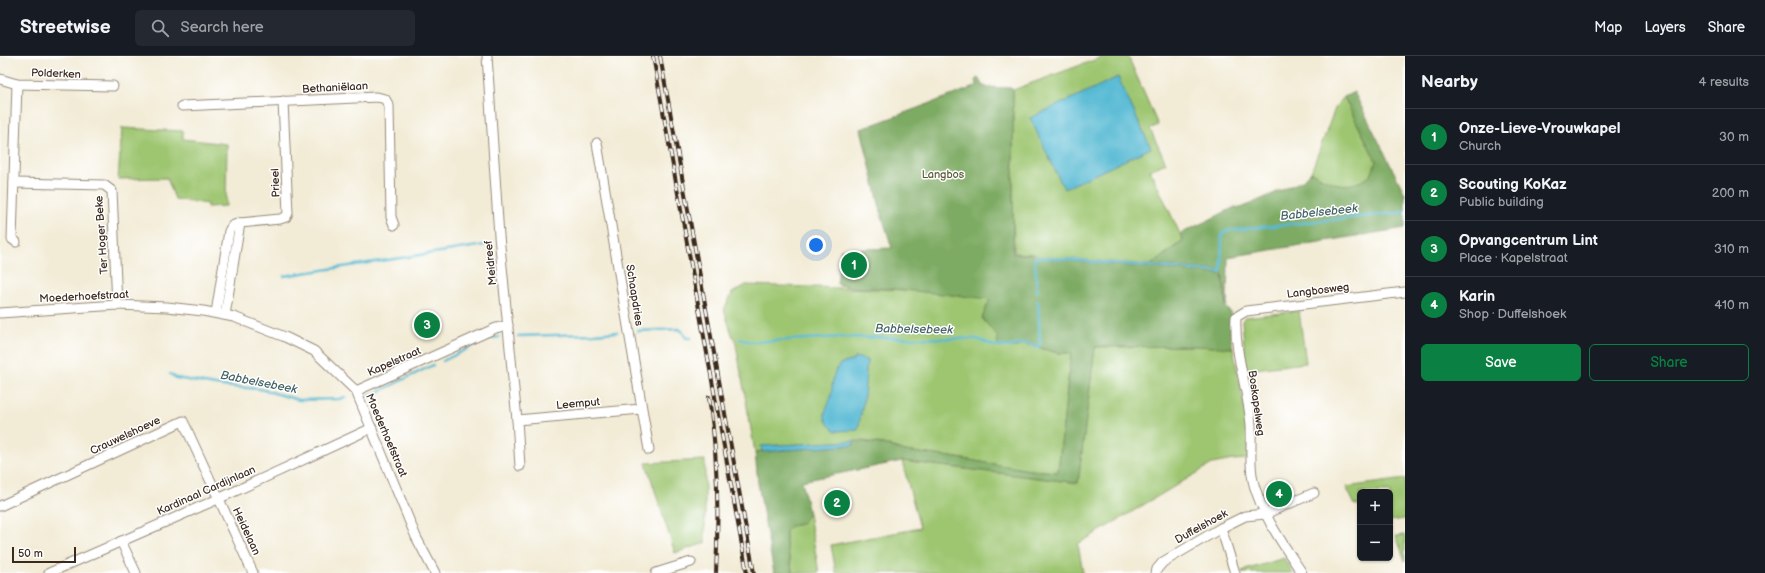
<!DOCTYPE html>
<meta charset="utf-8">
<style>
:root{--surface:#171b24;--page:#242831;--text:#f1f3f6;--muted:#9ea1a6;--line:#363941;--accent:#0b8043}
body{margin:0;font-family:"Balsamiq Sans",sans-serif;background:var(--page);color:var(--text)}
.controls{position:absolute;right:12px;bottom:12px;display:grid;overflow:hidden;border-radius:6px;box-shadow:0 1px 3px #0004}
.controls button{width:36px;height:36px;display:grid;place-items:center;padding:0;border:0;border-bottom:1px solid var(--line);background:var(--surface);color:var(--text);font:20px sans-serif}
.scale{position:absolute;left:12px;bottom:10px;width:64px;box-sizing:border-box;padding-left:4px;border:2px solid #3b2a1e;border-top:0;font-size:11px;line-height:14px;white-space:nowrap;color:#3b2a1e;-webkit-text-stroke:3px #fff;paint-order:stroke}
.you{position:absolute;left:816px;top:189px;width:14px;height:14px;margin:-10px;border:3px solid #fff;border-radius:50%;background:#1a73e8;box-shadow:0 0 0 6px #1a73e833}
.badge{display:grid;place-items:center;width:26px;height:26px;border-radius:50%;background:var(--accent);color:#fff;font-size:13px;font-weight:700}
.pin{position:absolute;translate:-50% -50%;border:2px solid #fff;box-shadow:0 1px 4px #0006}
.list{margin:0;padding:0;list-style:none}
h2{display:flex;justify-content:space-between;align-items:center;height:52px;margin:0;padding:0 16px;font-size:17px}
h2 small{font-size:13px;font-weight:400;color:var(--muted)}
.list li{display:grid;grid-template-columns:26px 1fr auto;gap:12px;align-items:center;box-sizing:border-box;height:56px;padding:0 16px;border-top:1px solid var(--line)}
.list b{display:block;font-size:15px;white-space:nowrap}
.list p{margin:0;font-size:13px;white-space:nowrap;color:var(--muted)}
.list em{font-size:13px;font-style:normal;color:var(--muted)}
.actions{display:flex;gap:8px;padding:12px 16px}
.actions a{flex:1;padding:9px 0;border:1px solid var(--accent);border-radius:6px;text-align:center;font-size:14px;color:var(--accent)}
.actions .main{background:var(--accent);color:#fff}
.icon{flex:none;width:22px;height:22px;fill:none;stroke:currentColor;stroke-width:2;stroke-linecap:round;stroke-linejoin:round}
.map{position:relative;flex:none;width:1405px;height:517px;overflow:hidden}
header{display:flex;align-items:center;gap:24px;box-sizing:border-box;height:56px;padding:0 20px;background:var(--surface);border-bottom:1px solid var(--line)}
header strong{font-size:19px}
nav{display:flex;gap:22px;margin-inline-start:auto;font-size:14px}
.search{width:280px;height:36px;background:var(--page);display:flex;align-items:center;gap:10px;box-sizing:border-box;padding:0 14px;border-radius:6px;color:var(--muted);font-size:15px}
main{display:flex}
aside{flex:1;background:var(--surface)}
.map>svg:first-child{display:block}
.green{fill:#9ec671;stroke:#6c7848}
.forest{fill:#7eab63;stroke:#5c6a40}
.water{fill:#55b9d3;stroke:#487278}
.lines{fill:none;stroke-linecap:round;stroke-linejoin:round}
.stream{stroke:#55b9d3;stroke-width:2.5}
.minor-casing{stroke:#968a7a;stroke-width:11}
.minor{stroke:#fff;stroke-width:9}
.rail-casing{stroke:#3b2a1e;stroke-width:4}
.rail{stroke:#fff;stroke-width:2.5;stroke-dasharray:8;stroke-linecap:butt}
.labels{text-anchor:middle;stroke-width:3;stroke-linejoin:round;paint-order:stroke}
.street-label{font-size:11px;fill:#3b2a1e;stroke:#fff}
.park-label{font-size:11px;fill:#595937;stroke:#fff}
.water-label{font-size:12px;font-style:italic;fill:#456366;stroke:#fff}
</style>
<header>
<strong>Streetwise</strong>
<div class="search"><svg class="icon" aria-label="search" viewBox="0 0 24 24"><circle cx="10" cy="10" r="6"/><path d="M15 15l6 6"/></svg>Search here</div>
<nav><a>Map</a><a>Layers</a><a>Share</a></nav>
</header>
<main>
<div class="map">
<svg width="1405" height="517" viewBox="0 0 1405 517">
<rect width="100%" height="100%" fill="#fff"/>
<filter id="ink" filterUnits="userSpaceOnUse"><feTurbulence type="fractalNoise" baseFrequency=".025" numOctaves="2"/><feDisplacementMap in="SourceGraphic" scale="8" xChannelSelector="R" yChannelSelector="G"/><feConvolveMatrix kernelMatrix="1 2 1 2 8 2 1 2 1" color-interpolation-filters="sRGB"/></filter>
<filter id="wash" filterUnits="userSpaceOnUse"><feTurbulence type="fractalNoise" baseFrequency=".012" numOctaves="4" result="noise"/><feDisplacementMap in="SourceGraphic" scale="16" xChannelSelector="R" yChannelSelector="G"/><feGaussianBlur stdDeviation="0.9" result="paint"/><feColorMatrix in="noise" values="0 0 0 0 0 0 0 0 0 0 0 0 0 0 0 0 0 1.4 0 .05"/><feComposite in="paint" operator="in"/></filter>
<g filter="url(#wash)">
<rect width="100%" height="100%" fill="#f2ebd5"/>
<g class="green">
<polygon points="1105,0 1128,0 1158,69 1150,73 1166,107 1150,114 1183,184 1151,209 1035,200 1034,198 1014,197 1013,145 1013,34"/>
<path d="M1344,41L1376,105C1375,108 1374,114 1372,117C1370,122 1364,124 1359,126C1341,133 1327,125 1311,116L1336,50Z"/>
<polygon points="122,72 183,75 183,83 227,88 226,150 207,151 207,148 175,143 167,122 118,123"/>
<polygon points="746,229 1003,237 1016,291 1025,288 1058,297 1071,297 1058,416 1030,414 951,401 905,395 883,388 864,385 762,390 762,396 755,396 735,283 732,279 724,254 732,237"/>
<polygon points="1299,255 1306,307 1246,314 1242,265 1245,261"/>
<polygon points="1198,290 1233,292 1248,369 1249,403 1233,404 1212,408 1078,488 1083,517 836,517 831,489 920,472 902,405 1078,427 1095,291"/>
<polygon points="705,404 705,487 675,497 646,407"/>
<polygon points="1405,423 1405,463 1390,465 1390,436 1360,436 1360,449 1355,449 1346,431"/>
<polygon points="809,458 819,517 793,517 786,487 786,475 791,470 801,468"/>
<polygon points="1405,479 1405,505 1396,480"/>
<polygon points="1284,502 1293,517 1243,517 1242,515"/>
</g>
<g class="forest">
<polygon points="977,22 979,23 982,29 986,31 1011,32 1013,34 1013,198 1033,198 1033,201 1039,202 1222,218 1226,251 1232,259 1230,278 1233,292 1198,290 1095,291 1078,427 902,405 802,425 809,458 801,468 791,470 786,475 786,487 793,517 774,517 758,427 755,396 854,389 854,385 883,388 905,395 951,401 1030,414 1058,416 1071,297 1058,297 1025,288 1016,291 998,291 997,280 982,262 990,243 894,233 848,231 837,228 841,194 892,192 882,160 861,73 977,30 975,25"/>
<path d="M1354,36L1405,138V172L1228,201L1227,250L1222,215L1151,209L1183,185L1180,178L1235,151L1241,152L1302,125L1311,116C1327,125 1341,133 1359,126C1364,124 1370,121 1372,117C1374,114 1375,108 1376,105L1344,41Z"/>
</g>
<g class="water">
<polygon points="1118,21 1151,92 1064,133 1030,62"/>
<path d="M855,301L867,304L864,342L858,374L836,375C831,372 826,367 825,361C824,353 830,347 831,340C833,327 831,319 840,308L853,304Z"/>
<polygon points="854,385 854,389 762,396 761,390"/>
</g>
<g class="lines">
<g class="stream">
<polyline points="1234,174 1405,156"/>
<polyline points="284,220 485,189"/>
<polyline points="1037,236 1035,202 1036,201 1221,216 1222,180 1224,176 1231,174"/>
<polyline points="637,275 679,273 682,275 686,282 691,282"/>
<polyline points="518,280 594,278 617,276"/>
<polyline points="740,283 751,286 842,281 977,283 992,289 1007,291 1027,287 1037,292 1040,288 1038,245"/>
<polyline points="443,305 487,283 499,281"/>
<polyline points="170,318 176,322 221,330 260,333 299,344 339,343 345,341"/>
<polyline points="368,340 372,339 433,309"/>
</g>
</g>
</g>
<g filter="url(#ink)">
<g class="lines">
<defs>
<g id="minor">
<polyline points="487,0 499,180 517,364 520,410"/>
<polyline points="0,23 17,28 113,30"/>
<polyline points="182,50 377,41 385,43 389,50 391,161 394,169"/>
<polyline points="597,87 649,394"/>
<polyline points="14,127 104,129 112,135 117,249"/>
<polyline points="16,186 12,183 17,28"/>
<polyline points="0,257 117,249 167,251 203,255 234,261 285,281 314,295 356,335 416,481 435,517"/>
<polyline points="216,257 229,175 232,170 240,167 280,163 286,161 288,157 283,45"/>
<polyline points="225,259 240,167"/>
<polyline points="356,335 496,272 508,269"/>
<polyline points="517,364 641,353"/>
<polyline points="0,450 183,365 253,517"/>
<polyline points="1221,472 1235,517"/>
<polyline points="121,485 136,517"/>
<polyline points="49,517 218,443 372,372"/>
<polyline points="656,517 691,506"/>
<polyline points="1156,517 1157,513 1163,506 1221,472 1245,460 1265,458 1314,437"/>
<path d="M1302,517C1285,491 1266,465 1256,435C1248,414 1252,391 1251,369C1248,332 1234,298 1236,261L1246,255L1405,236"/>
</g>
</defs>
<use href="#minor" class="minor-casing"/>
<use href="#minor" class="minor"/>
<defs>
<g id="rail">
<polyline points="653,0 747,517"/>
<polyline points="660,0 754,517"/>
<path d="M709,341C718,400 719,458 716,517"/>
</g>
</defs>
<use href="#rail" class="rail-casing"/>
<use href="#rail" class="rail"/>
</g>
</g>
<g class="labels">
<g class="street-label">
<text transform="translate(56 17) rotate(2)" y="4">Polderken</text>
<text transform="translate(335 31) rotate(-3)" y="4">Bethaniëlaan</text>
<text transform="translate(275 127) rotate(-92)" y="4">Prieel</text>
<text transform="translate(101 179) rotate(-94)" y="4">Ter Hoger Beke</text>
<text transform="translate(490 207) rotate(-96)" y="4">Meidreef</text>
<text transform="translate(1318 234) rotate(-7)" y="4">Langbosweg</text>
<text transform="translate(635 239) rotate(81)" y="4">Schaapdries</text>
<text transform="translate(84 240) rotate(-3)" y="4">Moederhoefstraat</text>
<text transform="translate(394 305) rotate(-24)" y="4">Kapelstraat</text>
<text transform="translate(578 347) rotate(-5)" y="4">Leemput</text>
<text transform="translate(1257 347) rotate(82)" y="4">Boskapelweg</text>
<text transform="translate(125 379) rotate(-25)" y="4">Crauwelshoeve</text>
<text transform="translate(387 379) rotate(67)" y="4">Moederhoefstraat</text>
<text transform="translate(206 434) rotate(-24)" y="4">Kardinaal Cardijnlaan</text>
<text transform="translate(1201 470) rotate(-29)" y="4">Duffelshoek</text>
<text transform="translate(247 475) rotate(65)" y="4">Heidelaan</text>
</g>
<g class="park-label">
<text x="943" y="122">Langbos</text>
</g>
<g class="water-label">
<text transform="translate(1319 156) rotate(-6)" y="4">Babbelsebeek</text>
<text transform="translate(914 273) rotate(1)" y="4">Babbelsebeek</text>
<text transform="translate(259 326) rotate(11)" y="4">Babbelsebeek</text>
</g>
</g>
</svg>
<div class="controls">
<button>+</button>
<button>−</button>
</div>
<div class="scale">50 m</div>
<div class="you"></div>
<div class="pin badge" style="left:854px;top:209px">1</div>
<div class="pin badge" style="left:837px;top:447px">2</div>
<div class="pin badge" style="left:427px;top:269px">3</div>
<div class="pin badge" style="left:1279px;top:438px">4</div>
</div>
<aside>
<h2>Nearby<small>4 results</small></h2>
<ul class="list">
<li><span class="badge">1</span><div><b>Onze-Lieve-Vrouwkapel</b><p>Church</p></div><em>30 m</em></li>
<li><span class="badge">2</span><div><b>Scouting KoKaz</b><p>Public building</p></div><em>200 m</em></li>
<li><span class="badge">3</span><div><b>Opvangcentrum Lint</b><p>Place · Kapelstraat</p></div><em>310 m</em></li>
<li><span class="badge">4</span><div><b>Karin</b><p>Shop · Duffelshoek</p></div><em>410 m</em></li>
</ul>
<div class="actions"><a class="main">Save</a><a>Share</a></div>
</aside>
</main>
